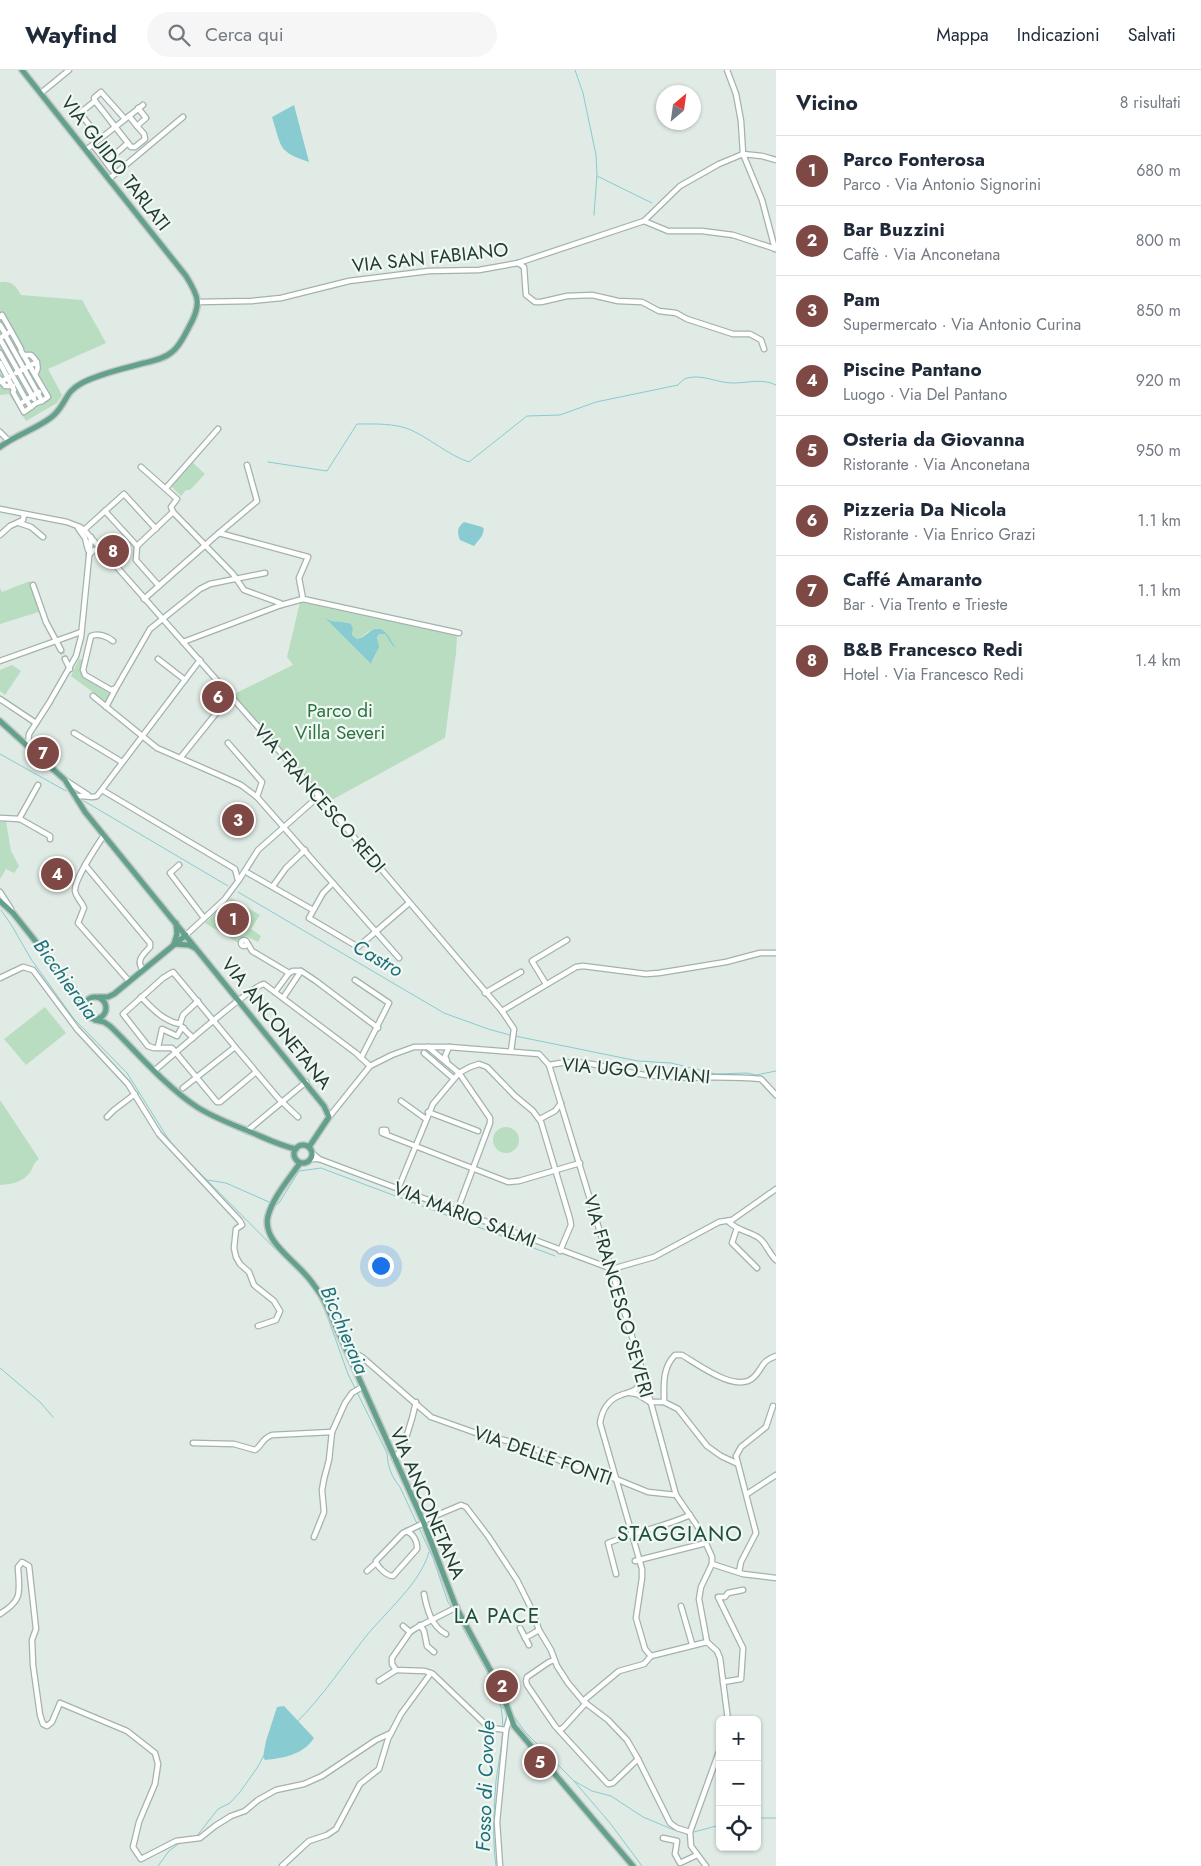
<!DOCTYPE html>
<html lang="it">
<meta charset="utf-8">
<style>
:root{--surface:#fff;--page:#f6f6f7;--text:#1f2937;--muted:#747a83;--line:#e0e1e3;--accent:#7e4945}
body{margin:0;font-family:Jost,sans-serif;background:var(--page);color:var(--text)}
.controls{position:absolute;right:15px;bottom:15px;display:grid;overflow:hidden;border-radius:8px;box-shadow:0 1px 4px #0004}
.controls button{width:45px;height:45px;display:grid;place-items:center;padding:0;border:0;border-bottom:1px solid var(--line);background:var(--surface);color:var(--text);font:25px sans-serif}
.compass{position:absolute;left:656px;top:15px;width:45px;height:45px;border-radius:50%;background:var(--surface);box-shadow:0 1px 4px #0004;rotate:29deg}
.you{position:absolute;left:380px;top:1195px;width:18px;height:18px;margin:-12px;border:4px solid #fff;border-radius:50%;background:#1a73e8;box-shadow:0 0 0 8px #1a73e833}
.badge{display:grid;place-items:center;width:32px;height:32px;border-radius:50%;background:var(--accent);color:#fff;font-size:16px;font-weight:700}
.pin{position:absolute;translate:-50% -50%;border:2px solid #fff;box-shadow:0 1px 5px #0006}
.list{margin:0;padding:0;list-style:none}
h2{display:flex;justify-content:space-between;align-items:center;height:65px;margin:0;padding:0 20px;font-size:21px}
h2 small{font-size:16px;font-weight:400;color:var(--muted)}
.list li{display:grid;grid-template-columns:32px 1fr auto;gap:15px;align-items:center;box-sizing:border-box;height:70px;padding:0 20px;border-top:1px solid var(--line)}
.list b{display:block;font-size:19px;white-space:nowrap}
.list p{margin:0;font-size:16px;white-space:nowrap;color:var(--muted)}
.list em{font-size:16px;font-style:normal;color:var(--muted)}
.icon{flex:none;width:28px;height:28px;fill:none;stroke:currentColor;stroke-width:2;stroke-linecap:round;stroke-linejoin:round}
.map{position:relative;flex:none;width:776px;height:1796px;overflow:hidden}
header{display:flex;align-items:center;gap:30px;box-sizing:border-box;height:70px;padding:0 25px;background:var(--surface);border-bottom:1px solid var(--line)}
header strong{font-size:24px}
nav{display:flex;gap:28px;margin-inline-start:auto;font-size:18px}
.search{width:350px;height:45px;background:var(--page);display:flex;align-items:center;gap:12px;box-sizing:border-box;padding:0 18px;border-radius:28px;color:var(--muted);font-size:19px}
main{display:flex}
aside{flex:1;background:var(--surface)}
.map>svg:first-child{display:block}
.green{fill:#b9ddc0;fill-rule:evenodd}
.water{fill:#88cbd1}
.lines{fill:none;stroke-linecap:round;stroke-linejoin:round}
.stream{stroke:#88cbd1;stroke-width:1}
.minor-tunnel{stroke:#bac8c1;stroke-width:4.5;stroke-dasharray:4.5 2;stroke-linecap:butt}
.minor-casing{stroke:#a3b3ac;stroke-width:7}
.major-casing{stroke:#c1c8c6;stroke-width:8}
.minor{stroke:#fff;stroke-width:4.5}
.major{stroke:#64a18d;stroke-width:5}
.labels{text-anchor:middle;stroke-width:4.5;stroke-linejoin:round;paint-order:stroke}
.street-label{font-size:19px;fill:#213c32;stroke:#f1f8f4}
.park-label{font-size:19px;fill:#2b7341;stroke:#f1f8f4}
.water-label{font-size:20px;font-style:italic;fill:#1b6f78;stroke:#f1f8f4}
.quarter-label{font-size:21px;letter-spacing:1px;fill:#1d4e3e;stroke:#f1f8f4}
</style>
<header>
<strong>Wayfind</strong>
<div class="search"><svg class="icon" aria-label="search" viewBox="0 0 24 24"><circle cx="10" cy="10" r="6"/><path d="M15 15l6 6"/></svg>Cerca qui</div>
<nav><a>Mappa</a><a>Indicazioni</a><a>Salvati</a></nav>
</header>
<main>
<div class="map">
<svg width="776" height="1796" viewBox="0 0 776 1796">
<rect width="100%" height="100%" fill="#e0ebe5"/>
<g class="green">
<path d="M0,212C12,211 15,215 21,225L82,230L106,273L48,299L62,325L57,333L26,351L9,324L0,325Z"/>
<polygon points="192,392 205,404 190,420 186,420 181,426 171,416"/>
<polygon points="30,511 42,541 0,554 0,518 2,522"/>
<path d="M300,532L457,566L456,583L445,668L328,732L232,625L293,595L287,587ZM326,549L331,552H347L353,559L352,565L357,569C363,567 366,562 372,560C386,553 388,571 397,577L392,575L385,564H379C374,574 380,583 371,594Z"/>
<polygon points="79,589 84,590 81,600 84,607 110,624 105,631 71,606"/>
<polygon points="12,595 21,601 5,625 0,621 0,600"/>
<polygon points="6,751 11,781 19,796 14,803 6,799 0,809 0,752"/>
<polygon points="231,828 260,845 251,859 261,866 258,872 246,866 239,868 237,872 205,853"/>
<polygon points="45,937 66,963 26,995 4,969"/>
<path d="M0,1030L39,1089C34,1093 34,1094 32,1099C25,1112 13,1114 0,1115Z"/>
<circle cx="506" cy="1070" r="13"/>
</g>
<g class="water">
<path d="M294,35L309,92C277,81 282,78 272,47Z"/>
<path d="M464,452L482,457L484,459L482,466L474,476L460,470C457,463 457,457 464,452Z"/>
<path d="M325,548C334,554 342,550 351,554L353,559L352,565L357,569C367,567 370,557 381,559C390,564 390,573 398,578L392,575L385,564H379L377,568L379,577L371,594Z"/>
<path d="M284,1636L314,1668C303,1685 283,1688 265,1690L263,1687L266,1671L277,1637Z"/>
</g>
<g class="lines">
<g class="stream">
<polyline points="575,0 583,23 596,85 597,104 594,145"/>
<polyline points="597,106 652,133"/>
<path d="M268,392L327,401L357,354C374,354 395,353 411,360C431,369 448,385 469,392L527,346L560,345L596,332L678,315C681,312 683,309 687,308C703,304 717,313 733,313C748,313 762,308 776,315"/>
<polyline points="0,684 66,721"/>
<polyline points="84,731 228,816"/>
<polyline points="238,822 444,943 488,959 510,965"/>
<polyline points="1,840 12,856 31,889 74,949 127,1003 167,1067 179,1082 309,1213"/>
<polyline points="515,966 638,991 671,993 716,1004 747,1003 756,1005 776,1001"/>
<polyline points="207,1110 226,1113 269,1132"/>
<polyline points="276,1135 279,1133 299,1101 321,1098 555,1186"/>
<path d="M313,1218L324,1237L348,1304L387,1383C388,1397 391,1406 400,1417L433,1488L448,1532L452,1538"/>
<polyline points="0,1298 40,1332 53,1347"/>
<polyline points="454,1542 487,1602 501,1637 505,1639"/>
<polyline points="511,1642 525,1662 574,1711 610,1753 642,1796"/>
<path d="M297,1652C323,1626 344,1594 367,1565C387,1541 421,1512 429,1482"/>
<polyline points="574,1711 592,1721 611,1726 643,1747 674,1760"/>
<polyline points="757,1748 776,1748"/>
<polyline points="694,1762 720,1755"/>
<polyline points="196,1767 218,1739 230,1733 240,1722 257,1698 263,1687"/>
<polyline points="158,1796 169,1781 181,1772"/>
<path d="M496,1796C492,1767 494,1740 496,1711C499,1688 506,1660 501,1638"/>
</g>
<polyline class="minor-tunnel" points="61,580 65,589"/>
<defs>
<g id="minor">
<polyline points="727,0 736,24 741,51 743,84 762,130 775,179"/>
<polyline points="41,23 69,0"/>
<polyline points="95,31 94,28 101,22 125,49"/>
<polyline points="129,46 137,56 146,48 138,38"/>
<polyline points="100,69 80,43 95,31 131,77 135,77 145,69 144,64 137,56"/>
<polyline points="93,75 106,92 128,73"/>
<polyline points="86,80 143,35"/>
<polyline points="106,92 111,99"/>
<polyline points="109,109 183,47"/>
<polyline points="644,151 680,116 719,94 743,84 762,86 776,90"/>
<polyline points="518,193 524,197 526,225 535,232 541,232 567,226 592,225 618,231 642,232 659,241 676,243 687,249 733,264 750,264 761,270 764,279"/>
<polyline points="198,232 252,231 281,228 349,211 429,201 479,200 518,193 644,151 668,161 702,161 733,165 776,179"/>
<polyline points="0,247 2,245 11,261"/>
<polyline points="0,255 6,265"/>
<polyline points="5,265 11,261 21,279 21,281 48,327 42,331"/>
<polyline points="0,268 5,265 42,331 36,333 31,337"/>
<polyline points="0,269 34,329"/>
<polyline points="0,283 26,330 39,322"/>
<path d="M23,285H31C37,290 40,298 35,304"/>
<polyline points="0,293 14,320 13,322 24,342 31,337 26,330 20,334"/>
<polyline points="16,303 37,292"/>
<polyline points="0,309 5,316 13,316"/>
<polyline points="1,312 9,307"/>
<polyline points="0,362 8,370"/>
<polyline points="141,397 177,429 171,437 173,442 233,504 244,520 280,533 281,535"/>
<polyline points="166,418 218,359"/>
<polyline points="0,439 67,452 80,457 86,462 319,726 502,941 514,959 511,981"/>
<polyline points="105,441 137,476 136,490 159,516"/>
<polyline points="19,453 31,457 43,467"/>
<polyline points="78,458 85,468 88,480"/>
<polyline points="84,460 124,424 156,459"/>
<polyline points="219,463 257,431 247,395"/>
<polyline points="0,465 10,456 23,450 24,444"/>
<polyline points="137,476 173,442"/>
<polyline points="89,485 94,480 103,480"/>
<polyline points="33,515 46,552 61,580"/>
<polyline points="144,529 219,463 308,487 299,508 303,529"/>
<path d="M113,571C107,566 98,563 91,566L83,600L85,605L111,620L116,618L150,559L200,519L210,514L265,503"/>
<polyline points="183,572 281,535 303,529 459,563"/>
<polyline points="65,589 70,599"/>
<polyline points="158,589 185,610"/>
<polyline points="0,591 81,562"/>
<polyline points="93,626 157,678 219,705 241,715 257,727 399,888"/>
<polyline points="0,629 36,653"/>
<polyline points="106,637 116,618"/>
<polyline points="74,663 122,692"/>
<polyline points="228,673 262,712 257,727"/>
<polyline points="28,676 29,664 49,633 76,586 81,567 91,467"/>
<polyline points="181,687 230,626"/>
<polyline points="65,710 88,725"/>
<polyline points="102,720 235,799 238,810"/>
<path d="M75,727C83,724 91,729 97,726L200,590"/>
<polyline points="0,748 20,749 50,766 50,769"/>
<polyline points="19,749 38,715"/>
<path d="M104,765C97,776 74,809 75,821C76,827 82,832 84,838L78,853L129,911"/>
<path d="M85,795L150,873V877C144,884 135,890 143,900"/>
<polyline points="179,795 170,803 204,848"/>
<polyline points="248,803 313,840"/>
<polyline points="333,813 323,823 309,848 358,877 409,833"/>
<polyline points="273,816 286,798 305,780"/>
<polyline points="0,822 11,839"/>
<polyline points="186,865 224,830 239,810 258,780 319,726"/>
<circle cx="244" cy="873" r="3"/>
<polyline points="248,874 252,881 289,903"/>
<polyline points="0,908 23,897 33,900 77,959 128,1014 159,1064 240,1151 242,1155 236,1159 234,1178 236,1187 240,1194 249,1202 254,1215 274,1231 280,1241 276,1250 258,1256"/>
<polyline points="355,910 389,933 361,988"/>
<polyline points="546,914 532,891 567,870"/>
<polyline points="275,922 289,903 293,901 301,901 316,911 378,958"/>
<polyline points="485,923 521,902"/>
<path d="M141,927C152,938 163,951 180,954L183,945L198,931"/>
<polyline points="283,928 301,901"/>
<polyline points="502,941 576,897 583,896 646,904 659,903 726,892 760,883 776,883"/>
<polyline points="182,957 193,968"/>
<polyline points="158,977 162,959 177,966 181,959 184,958"/>
<polyline points="428,977 459,1003 490,1048 490,1053 457,1141"/>
<polyline points="424,983 453,1008"/>
<polyline points="447,991 445,986 449,977"/>
<path d="M549,995C586,986 611,1001 646,1005C684,1010 723,1005 761,1009L776,1025"/>
<path d="M155,1000C171,987 252,915 264,914L356,983L370,996"/>
<polyline points="256,1002 220,1032 217,1032 172,978 154,978 148,976 123,944 163,908 173,902 232,973 235,977 253,998 256,1002 278,1028 298,1047"/>
<polyline points="183,1018 235,977"/>
<polyline points="401,1031 426,1049"/>
<polyline points="428,1042 478,1061"/>
<polyline points="107,1047 114,1040 135,1024"/>
<polyline points="329,1047 370,996 392,985 414,977 449,977 539,984 549,995 640,1293 676,1425 700,1460 712,1487 712,1494 701,1517 699,1529 707,1572 717,1581 720,1588 728,1650"/>
<polyline points="540,1049 555,1041 561,1033"/>
<polyline points="247,1061 306,1012"/>
<polyline points="387,1065 382,1063 382,1060 386,1060 387,1065 508,1112 519,1111 580,1093"/>
<polyline points="312,1083 319,1089"/>
<polyline points="311,1089 319,1089 612,1199"/>
<polyline points="398,1119 433,1034 459,1003 470,997 479,994 487,997 515,1026 533,1041 541,1052 570,1149 571,1155 560,1181"/>
<path d="M728,1151C737,1161 749,1161 759,1168C766,1173 769,1184 776,1190"/>
<polyline points="737,1158 732,1173 757,1198"/>
<polyline points="612,1199 654,1187 719,1152 732,1150 776,1119"/>
<polyline points="346,1278 362,1287 431,1347 476,1363 531,1377 565,1393 616,1409 648,1422 676,1425"/>
<path d="M643,1304C641,1309 640,1315 636,1319C631,1323 626,1323 621,1325C609,1329 602,1340 600,1353L642,1499V1508L636,1548L645,1579L651,1586L707,1572"/>
<polyline points="630,1323 637,1324 650,1332"/>
<polyline points="650,1332 664,1332 678,1339 707,1376 721,1386 736,1393"/>
<path d="M664,1332C664,1315 662,1298 675,1285H682C699,1295 737,1324 754,1307C763,1298 761,1291 776,1286"/>
<path d="M193,1373L234,1374L255,1380C262,1376 261,1369 272,1365L332,1362"/>
<path d="M394,1388C404,1381 413,1346 416,1332"/>
<polyline points="747,1424 776,1405"/>
<polyline points="423,1451 461,1435 466,1437 488,1466 517,1510 532,1540 539,1560 551,1580 557,1596 568,1613 583,1631 608,1650 627,1670 638,1689 670,1753 677,1758 690,1762"/>
<path d="M407,1461C413,1464 418,1472 417,1479L393,1506C387,1506 377,1497 376,1491L403,1463L424,1453"/>
<polyline points="314,1467 324,1442 322,1420 324,1409 329,1390 332,1362 345,1333 352,1323 362,1317"/>
<polyline points="635,1491 706,1473"/>
<polyline points="712,1494 743,1504 776,1508"/>
<polyline points="367,1501 376,1493"/>
<polyline points="739,1502 741,1492 756,1463 736,1386 741,1377 766,1357 773,1336"/>
<path d="M616,1504L608,1473C635,1462 664,1457 690,1445"/>
<path d="M424,1524C427,1539 431,1556 446,1564"/>
<polyline points="681,1536 692,1574"/>
<polyline points="457,1537 416,1558 410,1562 392,1588 392,1594 396,1600 425,1601 433,1604 484,1653 492,1658 506,1660"/>
<path d="M0,1544C24,1529 19,1522 18,1497L22,1492L29,1496L36,1559L32,1570L33,1595L40,1645L43,1654L47,1656L52,1652L60,1633L127,1661L155,1683L158,1694L155,1714L139,1752L133,1777L141,1789L176,1771L200,1768L215,1756L231,1746L245,1741L258,1730L276,1720L304,1714L322,1706L376,1670L391,1663"/>
<polyline points="420,1555 424,1561 427,1576 434,1582"/>
<polyline points="403,1556 410,1562"/>
<polyline points="520,1558 529,1575"/>
<polyline points="525,1568 539,1560"/>
<polyline points="554,1590 549,1592 527,1607 526,1611 527,1615 555,1656 608,1714 613,1713 638,1689"/>
<polyline points="379,1611 396,1600"/>
<polyline points="723,1612 741,1609 743,1578 718,1527 725,1527 728,1523 743,1520"/>
<polyline points="583,1631 619,1601 644,1594 651,1586"/>
<polyline points="559,1660 563,1658 586,1633"/>
<polyline points="663,1768 677,1771 675,1784 680,1793 697,1785"/>
<polyline points="282,1796 309,1771 327,1765 336,1759 360,1714 379,1699 388,1669 401,1644 431,1603"/>
<polyline points="500,1796 497,1752 506,1660 510,1646"/>
<polyline points="706,1796 691,1776 690,1762 720,1679"/>
</g>
<g id="major">
<path d="M0,377C15,365 44,356 55,344C67,332 65,322 82,313C101,303 123,299 144,293C153,291 164,289 172,282C180,276 184,266 189,257C202,234 199,227 186,206L22,0"/>
<polyline points="0,651 65,710 85,742 324,1036 329,1047 309,1077"/>
<polyline points="0,831 13,843 76,922 84,937"/>
<polyline points="174,874 189,875 195,878"/>
<polyline points="174,874 177,864 176,853"/>
<circle cx="95" cy="938" r="11"/>
<polyline points="99,927 108,927 114,924 186,865"/>
<path d="M95,950L104,952L110,956C137,982 166,1017 197,1037C214,1048 234,1055 253,1063C267,1069 281,1076 296,1079"/>
<circle cx="303" cy="1084" r="9"/>
<path d="M300,1093C289,1109 273,1127 268,1146C262,1169 291,1188 304,1203C311,1210 317,1219 323,1228L423,1451L456,1537L501,1620L514,1656L633,1796"/>
</g>
</defs>
<use href="#minor" class="minor-casing"/>
<use href="#major" class="major-casing"/>
<use href="#minor" class="minor"/>
<use href="#major" class="major"/>
</g>
<g class="labels">
<g class="street-label">
<text transform="translate(116 93) rotate(52)" y="7">VIA GUIDO TARLATI</text>
<text transform="translate(430 187) rotate(-6)" y="7">VIA SAN FABIANO</text>
<text transform="translate(320 728) rotate(49)" y="7">VIA FRANCESCO REDI</text>
<text transform="translate(277 953) rotate(51)" y="7">VIA ANCONETANA</text>
<text transform="translate(636 1000) rotate(5)" y="7">VIA UGO VIVIANI</text>
<text transform="translate(465 1144) rotate(21)" y="7">VIA MARIO SALMI</text>
<text transform="translate(619 1226) rotate(74)" y="7">VIA FRANCESCO SEVERI</text>
<text transform="translate(543 1385) rotate(19)" y="7">VIA DELLE FONTI</text>
<text transform="translate(428 1433) rotate(67)" y="7">VIA ANCONETANA</text>
</g>
<g class="park-label">
<text x="340" y="647">Parco di<tspan x="340" dy="22">Villa Severi</tspan></text>
</g>
<g class="water-label">
<text transform="translate(378 888) rotate(30)" y="7">Castro</text>
<text transform="translate(66 909) rotate(54)" y="7">Bicchieraia</text>
<text transform="translate(345 1260) rotate(67)" y="7">Bicchieraia</text>
<text transform="translate(485 1716) rotate(-88)" y="7">Fosso di Covole</text>
</g>
<g class="quarter-label">
<text x="680" y="1471">STAGGIANO</text>
<text x="497" y="1553">LA PACE</text>
</g>
</g>
</svg>
<div class="controls">
<button>+</button>
<button>−</button>
<button><svg class="icon" aria-label="locate" viewBox="0 0 24 24"><circle cx="12" cy="12" r="6"/><path d="M12 2v4M12 18v4M2 12h4M18 12h4"/></svg></button>
</div>
<svg class="compass" viewBox="-18 -18 36 36"><path d="M0-13l5 13h-10z" fill="#e53935"/><path d="M0 13l5-13h-10z" fill="#747a83"/></svg>
<div class="you"></div>
<div class="pin badge" style="left:233px;top:849px">1</div>
<div class="pin badge" style="left:502px;top:1616px">2</div>
<div class="pin badge" style="left:238px;top:750px">3</div>
<div class="pin badge" style="left:57px;top:804px">4</div>
<div class="pin badge" style="left:540px;top:1692px">5</div>
<div class="pin badge" style="left:218px;top:627px">6</div>
<div class="pin badge" style="left:43px;top:683px">7</div>
<div class="pin badge" style="left:113px;top:481px">8</div>
</div>
<aside>
<h2>Vicino<small>8 risultati</small></h2>
<ul class="list">
<li><span class="badge">1</span><div><b>Parco Fonterosa</b><p>Parco · Via Antonio Signorini</p></div><em>680 m</em></li>
<li><span class="badge">2</span><div><b>Bar Buzzini</b><p>Caffè · Via Anconetana</p></div><em>800 m</em></li>
<li><span class="badge">3</span><div><b>Pam</b><p>Supermercato · Via Antonio Curina</p></div><em>850 m</em></li>
<li><span class="badge">4</span><div><b>Piscine Pantano</b><p>Luogo · Via Del Pantano</p></div><em>920 m</em></li>
<li><span class="badge">5</span><div><b>Osteria da Giovanna</b><p>Ristorante · Via Anconetana</p></div><em>950 m</em></li>
<li><span class="badge">6</span><div><b>Pizzeria Da Nicola</b><p>Ristorante · Via Enrico Grazi</p></div><em>1.1 km</em></li>
<li><span class="badge">7</span><div><b>Caffé Amaranto</b><p>Bar · Via Trento e Trieste</p></div><em>1.1 km</em></li>
<li><span class="badge">8</span><div><b>B&amp;B Francesco Redi</b><p>Hotel · Via Francesco Redi</p></div><em>1.4 km</em></li>
</ul>
</aside>
</main>
